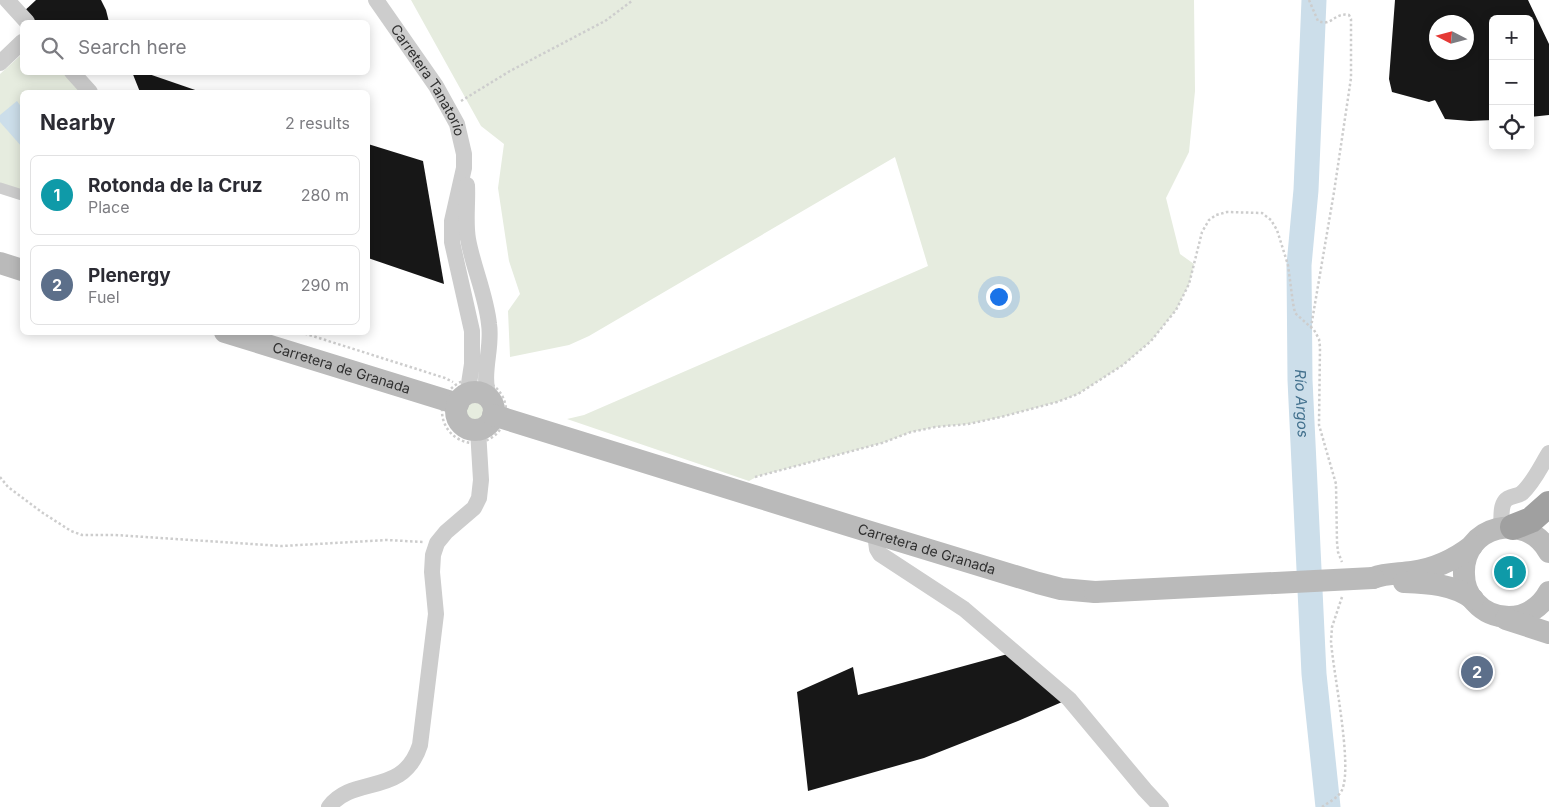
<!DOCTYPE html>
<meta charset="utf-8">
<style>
:root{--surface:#fff;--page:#f2f2f3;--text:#2b2b33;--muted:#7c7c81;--line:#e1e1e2;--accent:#d93025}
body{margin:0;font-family:Inter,sans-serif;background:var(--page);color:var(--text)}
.controls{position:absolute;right:15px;top:15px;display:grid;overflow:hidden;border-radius:8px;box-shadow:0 2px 12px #0003}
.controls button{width:45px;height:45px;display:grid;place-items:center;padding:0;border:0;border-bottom:1px solid var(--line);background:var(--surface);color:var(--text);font:25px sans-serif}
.compass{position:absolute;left:1429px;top:15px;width:45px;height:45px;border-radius:50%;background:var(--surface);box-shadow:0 2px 12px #0003;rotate:276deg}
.you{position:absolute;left:998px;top:296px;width:18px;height:18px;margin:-12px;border:4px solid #fff;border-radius:50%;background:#1a73e8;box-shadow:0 0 0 8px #1a73e833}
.badge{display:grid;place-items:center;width:32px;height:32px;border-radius:50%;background:var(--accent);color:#fff;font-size:16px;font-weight:700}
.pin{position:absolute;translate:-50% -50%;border:2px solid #fff;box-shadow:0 1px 5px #0006}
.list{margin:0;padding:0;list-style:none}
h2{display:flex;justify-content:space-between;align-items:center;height:65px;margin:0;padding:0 20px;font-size:21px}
h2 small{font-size:16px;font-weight:400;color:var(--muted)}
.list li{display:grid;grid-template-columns:32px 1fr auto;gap:15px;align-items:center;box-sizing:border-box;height:80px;margin:0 10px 10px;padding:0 10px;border:1px solid var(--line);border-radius:8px}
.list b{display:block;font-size:19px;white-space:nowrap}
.list p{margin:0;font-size:16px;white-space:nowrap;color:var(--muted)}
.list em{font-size:16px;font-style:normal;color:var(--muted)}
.icon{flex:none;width:28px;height:28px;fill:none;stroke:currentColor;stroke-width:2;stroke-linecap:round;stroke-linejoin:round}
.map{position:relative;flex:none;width:1549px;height:807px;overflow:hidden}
.search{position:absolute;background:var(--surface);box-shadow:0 2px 12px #0003;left:20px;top:20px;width:350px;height:55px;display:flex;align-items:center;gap:12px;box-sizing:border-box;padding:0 18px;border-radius:8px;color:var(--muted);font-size:19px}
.panel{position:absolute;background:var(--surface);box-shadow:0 2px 12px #0003;left:20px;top:90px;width:350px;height:245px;border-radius:8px}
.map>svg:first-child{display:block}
.green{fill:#e6ecdf}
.water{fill:#ccdeea}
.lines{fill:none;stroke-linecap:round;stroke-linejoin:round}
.river{stroke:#ccdeea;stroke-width:25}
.building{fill:#171717;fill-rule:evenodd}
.path{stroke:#cdcdcd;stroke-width:2.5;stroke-dasharray:2.5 2.5;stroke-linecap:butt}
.pedestrian{stroke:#cdcdcd;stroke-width:11}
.minor{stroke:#cdcdcd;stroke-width:16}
.secondary{stroke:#bababa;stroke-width:22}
.trunk{stroke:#a0a0a0;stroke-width:26}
.secondary-bridge{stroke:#bababa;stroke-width:22}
.labels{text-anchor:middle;stroke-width:5;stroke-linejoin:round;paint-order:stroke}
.street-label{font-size:14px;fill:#303030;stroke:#fff}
.water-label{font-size:15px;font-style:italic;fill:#42708d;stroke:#fff}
</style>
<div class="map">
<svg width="1549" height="807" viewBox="0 0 1549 807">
<rect width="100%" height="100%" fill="#fff"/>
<g class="green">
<polygon points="411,0 1194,0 1195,91 1189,152 1166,198 1180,254 1194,264 1189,284 1176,310 1151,341 1123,365 1078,394 1057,402 1001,417 968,424 935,427 911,432 882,443 758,476 749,481 567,419 584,415 928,266 895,157 589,336 569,345 510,357 508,311 520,294 509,261 498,188 504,144 481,126"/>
<polygon points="22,54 22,72 72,73 90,92 22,92 22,190 0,183 0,74"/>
<path d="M470,396L481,397L489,404L486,422C475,430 463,425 460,413Z"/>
</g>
<polygon class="water" points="17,101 22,108 22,147 0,122 0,115"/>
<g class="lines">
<path class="river" id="s1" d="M1314,0L1306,190L1299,265L1300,380L1314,674L1328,807"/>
</g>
<g class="building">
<polygon points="36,0 101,0 106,10 109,22 27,22 20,15"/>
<path d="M1395,0H1528L1549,44V115L1530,117V19H1493V120L1470,121L1445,119L1435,100L1429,102L1392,92L1389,79ZM1436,22H1466V52H1436Z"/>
<polygon points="132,72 143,72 201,92 140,92"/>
<polygon points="368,144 423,161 444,284 368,258"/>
<polygon points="1015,652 1069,699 1018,721 924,758 808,791 797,692 853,667 858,695"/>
</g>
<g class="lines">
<g class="path">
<path d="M1309,0L1318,21C1332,27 1334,12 1349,15L1351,19V78L1334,192L1311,327"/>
<polyline points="461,101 510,71 605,21 633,0"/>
<polyline points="300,332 445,378 453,382"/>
<circle cx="474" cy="411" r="32"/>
<polyline points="0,477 8,487 43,513 71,531 82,535 115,535 282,546 387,540 423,542"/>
<polyline points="755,477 882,443 911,432 935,427 968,424 1001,417 1057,402 1078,394 1123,365 1151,341 1176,310 1189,284 1202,232 1209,220 1216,215 1227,212 1262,213 1271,220 1277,230 1288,265 1293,303 1295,313 1314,330 1319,339 1320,347 1319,425 1336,484 1337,542 1338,552 1342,562"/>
<path d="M1322,807C1329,802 1338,798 1342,790C1353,766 1333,672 1331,641L1332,627L1342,597"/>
</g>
<polyline class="pedestrian" points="0,188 22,195"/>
<g class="minor">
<polyline points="7,0 27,22"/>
<path id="s2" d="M376,0L436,86L457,124L464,154V168L452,221V242L472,331V364L468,390L464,396"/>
<polyline points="0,63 22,42"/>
<polyline points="72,72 90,92"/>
<path d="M467,185C468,203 465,221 468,239C473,267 486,295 489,324C493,349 480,375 490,399"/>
<path d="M1501,528C1502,520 1500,507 1505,501C1509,495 1517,497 1522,493C1534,482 1541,466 1549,453"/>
<polyline points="875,534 877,549 880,554 964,609 1069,699 1145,790 1161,807"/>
<path d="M329,807C354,774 403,798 420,745L436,614L432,572L433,555L437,543L446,532L474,508L479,498L481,480L478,430"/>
</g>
<g class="secondary">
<polyline points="0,263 22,270"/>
<path id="s3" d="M225,332L458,404"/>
<circle cx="475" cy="411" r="19"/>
<path id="s4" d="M493,415C675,472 856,528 1038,583L1061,589L1095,592"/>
<path d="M1549,552C1526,510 1462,525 1464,574C1464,584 1468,595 1475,602C1484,612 1496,617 1509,617C1526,617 1541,607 1549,592"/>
<path d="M1373,578C1386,573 1398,574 1412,572C1434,569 1454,560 1472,546"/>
<path d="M1404,582C1427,583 1453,584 1473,599"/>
<polyline points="1506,619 1549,633"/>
</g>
<polyline class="trunk" points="1513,527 1531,520 1549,504"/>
<polyline class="secondary-bridge" points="1095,592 1373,578"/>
</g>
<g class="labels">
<g class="street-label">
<text dy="5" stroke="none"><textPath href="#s2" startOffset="96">Carretera Tanatorio</textPath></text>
<text dy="5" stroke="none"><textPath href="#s3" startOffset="122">Carretera de Granada</textPath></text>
<text dy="5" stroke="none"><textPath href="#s4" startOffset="454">Carretera de Granada</textPath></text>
</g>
<g class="water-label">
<text dy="5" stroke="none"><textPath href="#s1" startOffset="404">Río Argos</textPath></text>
</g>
</g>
</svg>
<div class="controls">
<button>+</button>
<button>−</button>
<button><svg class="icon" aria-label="locate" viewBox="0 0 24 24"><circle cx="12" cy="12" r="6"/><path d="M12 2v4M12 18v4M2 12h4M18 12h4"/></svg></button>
</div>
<svg class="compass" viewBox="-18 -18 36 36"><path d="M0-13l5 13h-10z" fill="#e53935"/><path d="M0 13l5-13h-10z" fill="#7c7c81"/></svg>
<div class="you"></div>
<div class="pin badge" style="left:1510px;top:572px;background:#0f9aa8">1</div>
<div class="pin badge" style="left:1477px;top:672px;background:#5c6f8a">2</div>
<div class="search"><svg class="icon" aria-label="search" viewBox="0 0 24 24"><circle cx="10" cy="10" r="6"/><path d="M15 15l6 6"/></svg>Search here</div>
<section class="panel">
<h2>Nearby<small>2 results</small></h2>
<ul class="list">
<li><span class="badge" style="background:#0f9aa8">1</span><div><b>Rotonda de la Cruz</b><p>Place</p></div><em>280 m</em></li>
<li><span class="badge" style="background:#5c6f8a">2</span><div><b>Plenergy</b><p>Fuel</p></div><em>290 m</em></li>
</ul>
</section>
</div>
